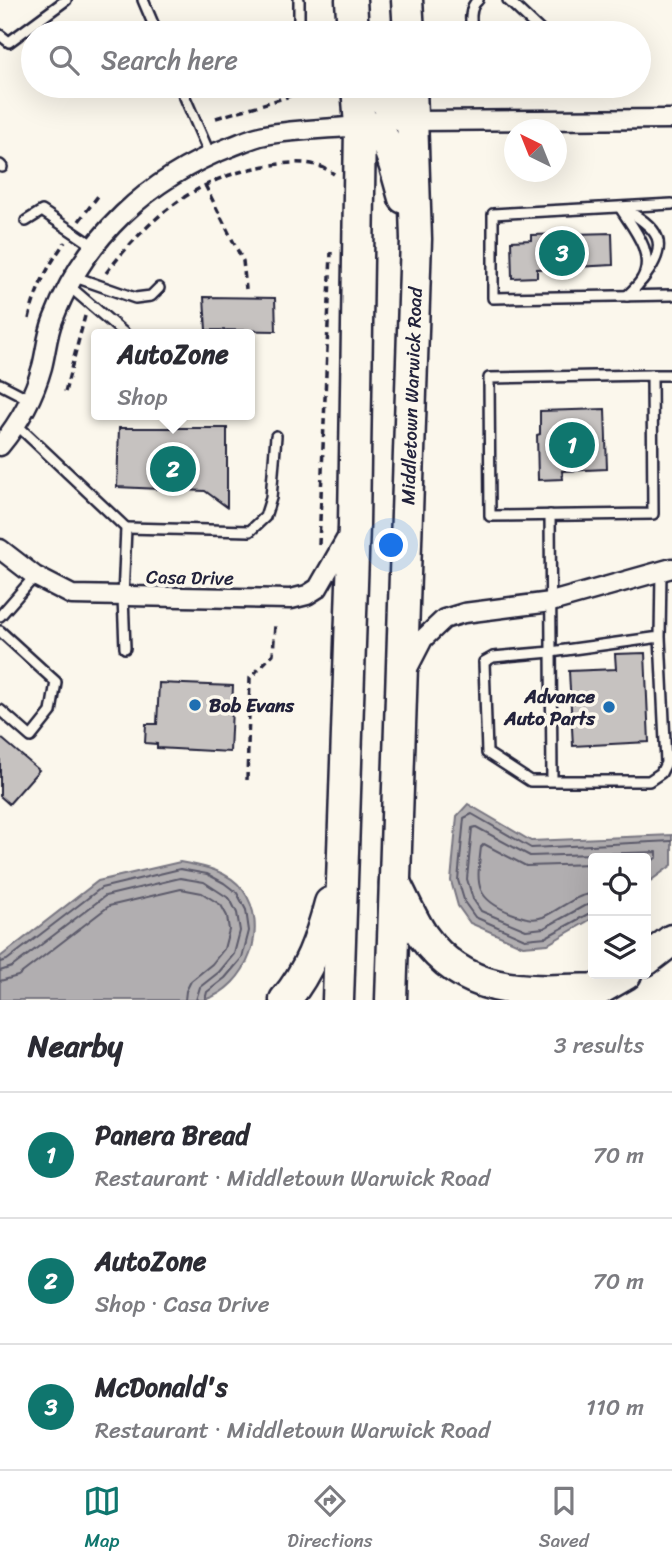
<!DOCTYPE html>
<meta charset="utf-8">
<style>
:root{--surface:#fff;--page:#f7f7f7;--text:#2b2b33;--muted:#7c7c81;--line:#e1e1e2;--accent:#0f766e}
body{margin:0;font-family:Sriracha,sans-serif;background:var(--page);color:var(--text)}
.controls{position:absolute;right:21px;bottom:21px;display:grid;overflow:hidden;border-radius:7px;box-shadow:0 7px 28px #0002}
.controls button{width:63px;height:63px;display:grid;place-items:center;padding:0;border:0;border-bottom:2px solid var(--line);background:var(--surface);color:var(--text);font:35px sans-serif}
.compass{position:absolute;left:504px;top:119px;width:63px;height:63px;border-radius:50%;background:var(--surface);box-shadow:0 7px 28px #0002;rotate:317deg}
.you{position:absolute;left:392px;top:546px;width:24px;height:24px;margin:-18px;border:5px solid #fff;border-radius:50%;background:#1a73e8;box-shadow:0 0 0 10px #1a73e833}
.badge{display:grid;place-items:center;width:46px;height:46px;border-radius:50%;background:var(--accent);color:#fff;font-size:23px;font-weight:700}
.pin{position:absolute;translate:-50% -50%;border:4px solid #fff;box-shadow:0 2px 7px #0006}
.popup{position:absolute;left:91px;top:329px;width:164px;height:91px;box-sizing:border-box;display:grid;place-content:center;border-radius:7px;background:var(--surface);filter:drop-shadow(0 2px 5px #0005);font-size:23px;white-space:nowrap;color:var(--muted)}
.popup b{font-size:26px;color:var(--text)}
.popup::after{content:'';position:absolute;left:50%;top:100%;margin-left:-14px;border:14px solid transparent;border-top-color:var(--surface)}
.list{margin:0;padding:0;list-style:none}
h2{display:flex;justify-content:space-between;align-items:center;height:91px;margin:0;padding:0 28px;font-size:30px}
h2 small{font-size:23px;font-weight:400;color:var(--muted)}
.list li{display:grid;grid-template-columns:46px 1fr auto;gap:21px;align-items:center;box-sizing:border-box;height:126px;padding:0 28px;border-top:2px solid var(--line)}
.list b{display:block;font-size:26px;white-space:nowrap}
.list p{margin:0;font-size:23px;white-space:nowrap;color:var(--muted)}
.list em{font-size:23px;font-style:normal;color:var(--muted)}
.icon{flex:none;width:38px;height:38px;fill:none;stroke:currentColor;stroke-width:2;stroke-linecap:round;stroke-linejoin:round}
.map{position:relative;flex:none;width:672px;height:1000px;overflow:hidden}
.search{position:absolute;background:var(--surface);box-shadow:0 7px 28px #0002;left:21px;right:21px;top:21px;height:77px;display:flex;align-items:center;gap:18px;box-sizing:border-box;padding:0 24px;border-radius:38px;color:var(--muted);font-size:26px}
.sheet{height:469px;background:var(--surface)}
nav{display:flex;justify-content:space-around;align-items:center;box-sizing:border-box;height:98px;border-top:2px solid var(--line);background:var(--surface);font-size:19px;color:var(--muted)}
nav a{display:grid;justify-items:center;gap:4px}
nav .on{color:var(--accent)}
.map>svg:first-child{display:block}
.water{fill:#b1aeb0;stroke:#787681;stroke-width:2}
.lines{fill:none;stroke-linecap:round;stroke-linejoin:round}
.shore{stroke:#5b5a6a;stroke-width:2}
.building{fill:#c6c2c0;stroke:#22223b;stroke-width:2}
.lane-casing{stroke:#22223b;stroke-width:14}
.street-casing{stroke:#22223b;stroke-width:23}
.primary-casing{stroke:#22223b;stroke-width:35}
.path{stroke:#22223b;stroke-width:3.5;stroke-dasharray:7 5;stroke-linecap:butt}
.lane{stroke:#fbf7ec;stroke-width:9}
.street{stroke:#fbf7ec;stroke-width:18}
.primary{stroke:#fbf7ec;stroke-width:30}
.poi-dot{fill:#1f6fb2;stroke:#fbf7ec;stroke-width:2.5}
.labels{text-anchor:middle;stroke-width:7;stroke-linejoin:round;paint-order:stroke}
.street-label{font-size:19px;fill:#22223b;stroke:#fbf7ec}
.poi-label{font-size:19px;font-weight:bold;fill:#22223b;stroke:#fbf7ec;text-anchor:end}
</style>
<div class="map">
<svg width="672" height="1000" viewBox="0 0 672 1000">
<rect width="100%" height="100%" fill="#fbf7ec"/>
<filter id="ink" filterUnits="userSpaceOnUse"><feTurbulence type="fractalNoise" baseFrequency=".0143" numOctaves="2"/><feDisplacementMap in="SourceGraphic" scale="14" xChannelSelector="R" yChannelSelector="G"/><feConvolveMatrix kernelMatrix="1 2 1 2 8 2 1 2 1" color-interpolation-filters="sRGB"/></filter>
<g filter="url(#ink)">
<g class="water">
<polygon points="468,804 531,841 672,835 672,865 646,884 646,858 593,858 593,918 548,944 523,946 470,923 458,906 451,881 457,816"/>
<path d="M180,862C202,866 228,870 243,890C270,927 248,987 204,1000H0V957L98,881Z"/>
</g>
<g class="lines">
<g class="shore">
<path d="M593,864L526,866L484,844L481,847C477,883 473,898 511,913C522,917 532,921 543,917C560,910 575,894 593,894"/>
<polyline points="593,904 584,906 544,928 526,930 481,911 473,899 467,879 472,828 476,827 530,856 657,852 657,857 646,866"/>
<polyline points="593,913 588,914 546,937 525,939 475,917 465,903 458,880 464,818 472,814 531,848 672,841"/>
<polyline points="0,962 7,960 101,888 180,869 207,874 224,883 237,893 246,910 249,931 242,958 225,978 207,992 205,1000"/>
<polyline points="0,971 12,967 105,896 180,878 204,882 230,899 237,913 240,931 234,954 219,972 200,987 196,1000"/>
<polyline points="0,981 18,976 109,906 181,889 202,893 221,905 227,916 229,930 224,949 212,964 191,981 186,991 185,1000"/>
</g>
</g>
<g class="building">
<polygon points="612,233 613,265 537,269 537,277 512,278 511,241 531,240 531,235"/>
<polygon points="204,297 275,298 276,331 206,330"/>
<polygon points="605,409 607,469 562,471 563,479 538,480 537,435 540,434 540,411"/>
<polygon points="119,428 227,428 227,507 205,491 117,487"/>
<polygon points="645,653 649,742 573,746 569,671 616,669 615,654"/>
<polygon points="159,683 233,686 230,752 157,748 157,744 145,743 146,724 157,724"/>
<polygon points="0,737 39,770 9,804 0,796"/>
</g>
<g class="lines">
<defs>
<g id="lane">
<polyline points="143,0 157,33"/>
<polyline points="299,0 299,33"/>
<polyline points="508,0 543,33"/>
<path d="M473,33C470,23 469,7 478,0"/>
<polyline points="0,35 9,42 66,0"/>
<polyline points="180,86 210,155"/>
<polyline points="0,165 2,167"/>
<polyline points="672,204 493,214 493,298 672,295"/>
<path d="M621,207C659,228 672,243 642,280"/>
<path d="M621,209C634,229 656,255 642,279C639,285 632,291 627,296"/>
<polyline points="26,221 42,211 94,246"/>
<polyline points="75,277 135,298 151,296 159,288"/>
<polyline points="69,286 125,334"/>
<polygon points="652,375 653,514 490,516 489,378"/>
<polyline points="652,375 672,375"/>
<polyline points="0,384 29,399"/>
<polyline points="17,425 126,528 123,597 125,648"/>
<polyline points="550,515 552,780"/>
<polyline points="126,528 250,531 265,517 271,498 276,436"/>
<polyline points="0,616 35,576"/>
<polyline points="0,631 56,682 51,712 31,737 0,710"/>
<polyline points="660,637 666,763 661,773 649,781 530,781 487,753 484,662 493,657 551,652 660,637 661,571"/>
</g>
<g id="street">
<polyline points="413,121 672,119"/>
<path d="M0,446C19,423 34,396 42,367C46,352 47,335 53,320C84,238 149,178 230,147C241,143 253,137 265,135C296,129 329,129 360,126"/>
<polyline points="0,549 35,576 72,595 291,599 307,595 318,588 349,534"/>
<polyline points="407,670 423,639 444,619 464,613 551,602 672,568"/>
</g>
<g id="primary">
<polyline points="351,0 353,33"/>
<polyline points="407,0 409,33"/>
<path d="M376,86C385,103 394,115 413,121"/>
<path d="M360,126C364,126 368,126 372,127C389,133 399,182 404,198"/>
<path d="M395,883C404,900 412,920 423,936C468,999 532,991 600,989"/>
<polyline points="646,960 672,940"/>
<polyline points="584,998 626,974"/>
<path d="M285,1000C309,972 321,938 330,903"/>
<polyline points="338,1000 354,525 360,126 357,86"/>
<polyline points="391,1000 416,239 411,86"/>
</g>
</defs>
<use href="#lane" class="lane-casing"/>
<use href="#street" class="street-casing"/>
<use href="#primary" class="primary-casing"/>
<g class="path">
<polyline points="216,118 287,97 311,86"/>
<polyline points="205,185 243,261 246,289"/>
<polyline points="79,221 98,196"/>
<path d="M106,273C152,215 197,176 272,165C295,162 315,160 334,174"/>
<path d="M29,319C35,290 48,266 65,242"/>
<polyline points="65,392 85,316"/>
<polyline points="319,545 331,252"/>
<polyline points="247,780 250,678 273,654 275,625"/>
</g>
<use href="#lane" class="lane"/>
<use href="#street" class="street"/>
<use href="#primary" class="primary"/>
</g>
</g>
<g class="poi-dot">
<circle cx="195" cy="705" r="7"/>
<circle cx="609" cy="707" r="7"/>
</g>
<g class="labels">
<g class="street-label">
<text transform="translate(411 396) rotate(-88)" y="7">Middletown Warwick Road</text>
<text transform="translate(190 577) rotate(1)" y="7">Casa Drive</text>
</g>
<g class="poi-label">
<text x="595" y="703">Advance<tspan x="595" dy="22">Auto Parts</tspan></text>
<text x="209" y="712" text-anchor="start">Bob Evans</text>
</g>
</g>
</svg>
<div class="controls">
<button><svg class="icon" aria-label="locate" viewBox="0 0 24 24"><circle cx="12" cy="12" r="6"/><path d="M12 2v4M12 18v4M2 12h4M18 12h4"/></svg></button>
<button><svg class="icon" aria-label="layers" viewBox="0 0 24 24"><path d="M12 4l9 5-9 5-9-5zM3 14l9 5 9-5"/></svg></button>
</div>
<svg class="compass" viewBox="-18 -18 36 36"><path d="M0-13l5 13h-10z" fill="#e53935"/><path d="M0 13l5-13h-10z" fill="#7c7c81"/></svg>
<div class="you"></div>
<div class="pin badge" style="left:572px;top:445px">1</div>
<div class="pin badge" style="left:173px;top:469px">2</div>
<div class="popup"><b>AutoZone</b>Shop</div>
<div class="pin badge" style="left:562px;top:253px">3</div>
<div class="search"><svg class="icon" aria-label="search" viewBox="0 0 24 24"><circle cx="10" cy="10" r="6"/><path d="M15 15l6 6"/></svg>Search here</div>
</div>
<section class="sheet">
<h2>Nearby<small>3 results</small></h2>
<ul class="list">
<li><span class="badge">1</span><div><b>Panera Bread</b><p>Restaurant · Middletown Warwick Road</p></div><em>70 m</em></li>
<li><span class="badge">2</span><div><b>AutoZone</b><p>Shop · Casa Drive</p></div><em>70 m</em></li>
<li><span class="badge">3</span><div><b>McDonald's</b><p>Restaurant · Middletown Warwick Road</p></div><em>110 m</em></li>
</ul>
</section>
<nav>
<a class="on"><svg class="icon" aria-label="map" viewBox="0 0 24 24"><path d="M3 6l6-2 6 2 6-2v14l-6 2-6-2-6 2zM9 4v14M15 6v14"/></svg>Map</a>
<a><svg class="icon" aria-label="directions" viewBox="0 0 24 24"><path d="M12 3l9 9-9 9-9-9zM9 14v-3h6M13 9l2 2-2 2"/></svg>Directions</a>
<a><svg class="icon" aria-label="saved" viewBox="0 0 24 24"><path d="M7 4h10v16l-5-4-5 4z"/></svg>Saved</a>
</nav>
